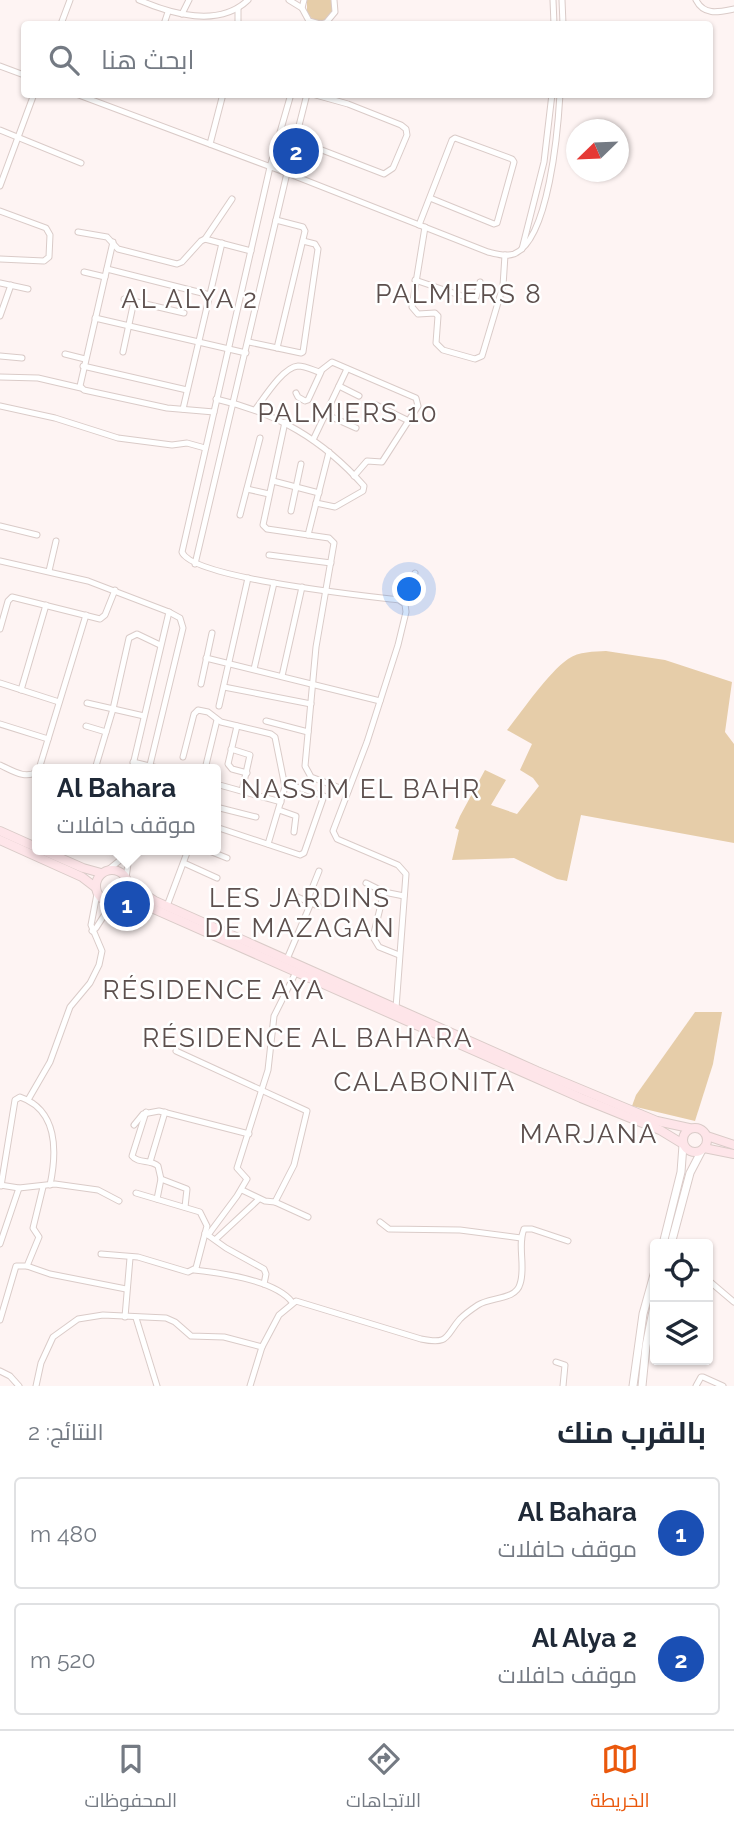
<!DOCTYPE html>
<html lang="ar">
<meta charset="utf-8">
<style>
:root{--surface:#fff;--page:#f2f2f3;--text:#1f2937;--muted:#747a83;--line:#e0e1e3;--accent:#ea580c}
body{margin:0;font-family:Raleway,Cairo,sans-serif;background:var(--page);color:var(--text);direction:rtl}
.controls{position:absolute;right:21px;bottom:21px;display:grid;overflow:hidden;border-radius:7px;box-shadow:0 2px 5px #0004}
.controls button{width:63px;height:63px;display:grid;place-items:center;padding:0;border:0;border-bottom:2px solid var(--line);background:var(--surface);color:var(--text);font:35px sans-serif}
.compass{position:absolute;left:566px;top:119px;width:63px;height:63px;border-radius:50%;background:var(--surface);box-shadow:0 2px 5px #0004;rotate:247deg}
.you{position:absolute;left:410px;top:590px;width:24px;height:24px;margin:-18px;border:5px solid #fff;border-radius:50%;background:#1a73e8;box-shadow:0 0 0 10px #1a73e833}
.badge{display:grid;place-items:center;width:46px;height:46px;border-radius:50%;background:var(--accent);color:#fff;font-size:23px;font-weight:700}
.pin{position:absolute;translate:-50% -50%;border:4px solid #fff;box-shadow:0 2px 7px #0006}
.popup{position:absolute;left:32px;top:764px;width:189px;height:91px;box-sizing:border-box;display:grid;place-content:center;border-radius:7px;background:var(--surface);filter:drop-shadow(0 2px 5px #0005);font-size:23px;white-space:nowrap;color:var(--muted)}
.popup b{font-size:26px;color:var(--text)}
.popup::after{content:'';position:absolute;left:50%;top:100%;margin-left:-14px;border:14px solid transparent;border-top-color:var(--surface)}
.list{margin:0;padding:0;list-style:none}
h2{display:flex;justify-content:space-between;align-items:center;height:91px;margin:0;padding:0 28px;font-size:30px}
h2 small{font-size:23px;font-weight:400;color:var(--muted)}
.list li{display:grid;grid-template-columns:46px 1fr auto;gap:21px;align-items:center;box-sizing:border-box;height:112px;margin:0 14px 14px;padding:0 14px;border:2px solid var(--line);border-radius:7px}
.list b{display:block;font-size:26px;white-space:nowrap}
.list p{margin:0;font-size:23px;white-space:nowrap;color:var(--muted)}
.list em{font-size:23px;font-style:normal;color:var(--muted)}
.icon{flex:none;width:38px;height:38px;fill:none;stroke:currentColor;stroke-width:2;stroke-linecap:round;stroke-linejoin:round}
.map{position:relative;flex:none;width:734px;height:1386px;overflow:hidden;direction:ltr}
.search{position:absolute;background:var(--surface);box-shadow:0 2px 5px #0004;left:21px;right:21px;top:21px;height:77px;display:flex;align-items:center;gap:18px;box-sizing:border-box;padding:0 24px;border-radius:7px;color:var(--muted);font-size:26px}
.sheet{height:343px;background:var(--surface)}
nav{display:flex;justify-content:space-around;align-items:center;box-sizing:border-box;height:98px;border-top:2px solid var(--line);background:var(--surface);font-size:19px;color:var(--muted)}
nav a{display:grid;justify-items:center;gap:4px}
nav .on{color:var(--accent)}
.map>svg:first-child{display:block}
.green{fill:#e6cda9}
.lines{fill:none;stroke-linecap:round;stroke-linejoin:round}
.minor-casing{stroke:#dacbc8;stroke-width:7}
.tertiary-casing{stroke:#dacbc8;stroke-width:9}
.secondary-casing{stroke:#dacbc8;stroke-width:10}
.minor{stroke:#fff;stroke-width:5}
.tertiary{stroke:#fff;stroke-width:7}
.secondary{stroke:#fee5e9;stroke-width:8}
.labels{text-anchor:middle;stroke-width:5;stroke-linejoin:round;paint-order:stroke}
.quarter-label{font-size:26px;letter-spacing:2px;fill:#5c4f4d;stroke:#fff}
</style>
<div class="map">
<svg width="734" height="1386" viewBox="0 0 734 1386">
<rect width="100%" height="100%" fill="#fef4f3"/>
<g class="green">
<polygon points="307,0 331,0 333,12 325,20 315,21 307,14"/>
<path d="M606,651L665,660L732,682L725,732L734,744V843L581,815L567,881L557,879L514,858L452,860L459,830L455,828L460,816L485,770L506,780L491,805L517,814L539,786L533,778L520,770L532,744L507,730C524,709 547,674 568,659C579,651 594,652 606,651Z"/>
<polygon points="695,1012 722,1012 713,1064 695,1121 632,1106 636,1095"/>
</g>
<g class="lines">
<defs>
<g id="minor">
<path d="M139,0C171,14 219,28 248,0"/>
<polyline points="289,0 302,8"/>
<polyline points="304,0 302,8 309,21 320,24 325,23"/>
<polyline points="553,0 554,24"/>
<polyline points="562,0 563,24"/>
<path d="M696,0C704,16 719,12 734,9"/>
<polyline points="238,9 238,24"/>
<polyline points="182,14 189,0"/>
<polyline points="61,24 70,0"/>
<polyline points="164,24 168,12"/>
<polyline points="325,24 335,12 334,0"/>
<polyline points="0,66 24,75"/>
<path d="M76,94L287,173L488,252C496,254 505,257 514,254C549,240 558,129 560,94"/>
<path d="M291,94L270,167L182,552C192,578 365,596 399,600L405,604L406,612L398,645L367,742L333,831L337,839L398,865L406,874L396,1008"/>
<polyline points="0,130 81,163"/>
<polyline points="296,140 384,174 393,168 407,135 406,129 401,125 348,104 312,94"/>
<polyline points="210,144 223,94"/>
<polyline points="0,186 34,94"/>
<polyline points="0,211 46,228 50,235 49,257 44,261 0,259"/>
<polyline points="276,220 303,227 305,231 277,348"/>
<polyline points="419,225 452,140 455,138 512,159 514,162 497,223 494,224 430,198"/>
<polyline points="425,227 412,307 418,314 435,313 438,316 436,343 443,350 475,359 482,356 503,286 505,255"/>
<polyline points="78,232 107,237 118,249 177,264 182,262 201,241 205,239 251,251"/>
<polyline points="205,239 232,199"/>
<polyline points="113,242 80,386 84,390 167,408 214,412"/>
<polyline points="522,249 544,162 552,94"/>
<polyline points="107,269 210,295"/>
<polyline points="84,272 105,277"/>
<polyline points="415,280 471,299 476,297 480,282"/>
<polyline points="0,283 28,289"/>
<polyline points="124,299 184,313"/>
<polyline points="0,316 11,285"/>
<polyline points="95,318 246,353"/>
<polyline points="249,342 301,353 303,352 318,249 315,244 303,241"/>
<polyline points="123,352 134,301"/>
<polyline points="65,354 85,359"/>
<polyline points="0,356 22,358"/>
<polyline points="83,366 187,390"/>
<polyline points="0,377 38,378 81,388"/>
<polyline points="339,386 359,396"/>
<polyline points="296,393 298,397 305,401 308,400 321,372"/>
<path d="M216,399C277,413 322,439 364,486L363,491L335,507L316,503"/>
<polyline points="376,405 409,421"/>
<polyline points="0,406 55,418 118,438 172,445 187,443 205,448"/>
<polyline points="183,409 222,243"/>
<path d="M255,410C264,398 283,367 298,366C305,366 313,370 319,372L332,362L416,398L418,406L382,462L367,461L354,476"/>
<polyline points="325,414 356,428"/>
<polyline points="285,422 263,525 267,529 329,538 334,543 316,647 305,766 311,777 348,791"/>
<polyline points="313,440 347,369"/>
<polyline points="273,481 319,493"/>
<polyline points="247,489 269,494"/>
<polyline points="291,511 301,464"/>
<polyline points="240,515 260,438"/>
<polyline points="0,526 37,535"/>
<polyline points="308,535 329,452"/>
<polyline points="269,555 331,563"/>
<polyline points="0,561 88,581 169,612 180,618 183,628 149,769"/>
<polyline points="195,564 287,173 307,94"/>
<polyline points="49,571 56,541"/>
<polyline points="405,604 415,573"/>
<polyline points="0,629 8,601 12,597 100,619 105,615 115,590"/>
<polyline points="206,658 380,701"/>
<polyline points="254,669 274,583"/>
<polyline points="282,676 302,587"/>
<polyline points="0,683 59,702"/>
<polyline points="201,684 212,633"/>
<polyline points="224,687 311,704"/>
<polyline points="21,690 46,605"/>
<polyline points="87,703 144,716"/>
<polyline points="219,706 248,578"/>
<polyline points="266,721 308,732"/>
<polyline points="0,724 48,739"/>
<polyline points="86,726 106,732"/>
<polyline points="237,726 228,764 232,769 247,773"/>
<polyline points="231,749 250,755 242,791"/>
<polyline points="183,757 194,714 198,710 208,712 221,722 271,734 275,737 285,787 268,844"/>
<polyline points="133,762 162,769"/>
<path d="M0,765C13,771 26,780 38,771"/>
<polyline points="39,769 86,615"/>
<polyline points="95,769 113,709 129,638 137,634 160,645"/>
<polyline points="132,769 169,612"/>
<polyline points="205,769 217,720"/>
<polyline points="216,784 281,802"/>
<polyline points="216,807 256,817"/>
<polyline points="279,810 296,816 294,832"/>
<polyline points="216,827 300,855 304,853 324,796 285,783"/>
<polyline points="207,850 227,858"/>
<polyline points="184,863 217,878"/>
<polyline points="108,870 119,861 124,850"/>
<polyline points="126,878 130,850"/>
<polyline points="366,883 384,892 404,896"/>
<polyline points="384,892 373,937 379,947 399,955"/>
<polyline points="295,896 318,906"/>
<polyline points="307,901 319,871"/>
<polyline points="167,906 188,850"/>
<polyline points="92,931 96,928 112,903"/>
<polyline points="287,959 311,903"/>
<polyline points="176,1051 307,1111 294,1165 275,1202"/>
<polyline points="28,1100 50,1062 70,1007 90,983 99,965 102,951 91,925 97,894"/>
<path d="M146,1112L132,1156C138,1164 151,1159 158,1166L161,1179L157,1199"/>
<polyline points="134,1125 143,1114 159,1111 249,1134"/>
<polyline points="150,1162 165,1112"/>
<polyline points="161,1179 187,1189 185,1207"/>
<polyline points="0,1185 19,1188 55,1184 98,1190 119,1201"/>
<path d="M1,1186L15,1100L20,1097C58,1110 57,1152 50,1185"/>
<polyline points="242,1190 265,1201 275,1202 308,1217"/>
<polyline points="380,1222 389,1229 460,1230 521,1238"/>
<polyline points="205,1233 226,1248 264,1269 266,1274 264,1284"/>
<polyline points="208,1235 237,1196 247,1179 237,1168 268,1070 274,1016 296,972"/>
<polyline points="216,1239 259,1199"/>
<polyline points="0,1244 19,1188"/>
<polyline points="101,1254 138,1257 188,1272 196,1268 207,1226 200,1212 136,1193"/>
<polyline points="27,1266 50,1274 126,1289"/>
<path d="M194,1270C222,1273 275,1280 292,1302"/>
<polyline points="708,1280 734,1302"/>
<polyline points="125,1317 130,1258"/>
<polyline points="136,1318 157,1386"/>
<polyline points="0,1320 16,1266 27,1266 39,1237 33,1228 43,1187"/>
<polyline points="556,1362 565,1365 563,1386"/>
<polyline points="0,1371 10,1376 19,1386"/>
<path d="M36,1386L41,1363L53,1337L78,1319L103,1315L166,1318L175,1322L191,1336L224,1337L262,1347L279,1315L296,1301L421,1339C450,1345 445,1336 460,1319C465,1314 472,1309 478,1305C490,1297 516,1300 520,1284C526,1267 517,1245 524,1229H532L568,1241"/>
<polyline points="250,1386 262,1347"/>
<polyline points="696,1386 701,1377 703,1377 723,1386"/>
</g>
<g id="tertiary">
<polyline points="663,1244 681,1172 683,1145"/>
<polyline points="671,1244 690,1173 702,1150"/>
<polyline points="633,1386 643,1314 655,1271"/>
<polyline points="642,1386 646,1346 655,1301"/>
</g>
<g id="secondary">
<polyline points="0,831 38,848"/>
<polyline points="0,840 82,877 95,887"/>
<polyline points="42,850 83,868 101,873"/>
<circle cx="112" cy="886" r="16"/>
<polyline points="128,884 155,901 537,1071 657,1121 689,1128"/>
<polyline points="120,900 147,906 581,1098 660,1130 683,1144"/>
<circle cx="695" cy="1140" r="12"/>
<polyline points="707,1136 734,1145"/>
<polyline points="704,1148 734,1154"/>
</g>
</defs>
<use href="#minor" class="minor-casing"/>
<use href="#tertiary" class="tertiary-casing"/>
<use href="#secondary" class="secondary-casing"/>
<use href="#minor" class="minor"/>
<use href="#tertiary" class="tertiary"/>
<use href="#secondary" class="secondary"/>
</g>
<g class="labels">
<g class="quarter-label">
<text x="459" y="303">PALMIERS 8</text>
<text x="190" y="308">AL ALYA 2</text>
<text x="348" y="422">PALMIERS 10</text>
<text x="361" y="798">NASSIM EL BAHR</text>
<text x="300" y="907">LES JARDINS<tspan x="300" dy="30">DE MAZAGAN</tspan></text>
<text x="214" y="999">RÉSIDENCE AYA</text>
<text x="308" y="1047">RÉSIDENCE AL BAHARA</text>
<text x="425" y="1091">CALABONITA</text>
<text x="589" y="1143">MARJANA</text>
</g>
</g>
</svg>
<div class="controls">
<button><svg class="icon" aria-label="locate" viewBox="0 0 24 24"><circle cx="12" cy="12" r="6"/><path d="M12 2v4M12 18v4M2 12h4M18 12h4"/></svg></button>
<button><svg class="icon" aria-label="layers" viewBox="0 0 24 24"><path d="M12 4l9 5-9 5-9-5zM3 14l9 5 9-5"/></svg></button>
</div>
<svg class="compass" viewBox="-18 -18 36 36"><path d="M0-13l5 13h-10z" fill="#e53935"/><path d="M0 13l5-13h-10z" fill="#747a83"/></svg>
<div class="you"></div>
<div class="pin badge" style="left:127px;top:904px;background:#1a4fb4">1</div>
<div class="popup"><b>Al Bahara</b>موقف حافلات</div>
<div class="pin badge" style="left:296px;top:151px;background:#1a4fb4">2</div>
<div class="search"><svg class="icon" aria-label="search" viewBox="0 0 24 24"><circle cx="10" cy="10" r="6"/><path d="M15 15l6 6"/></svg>ابحث هنا</div>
</div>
<section class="sheet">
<h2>بالقرب منك<small>النتائج: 2</small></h2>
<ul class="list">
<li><span class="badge" style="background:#1a4fb4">1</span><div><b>Al Bahara</b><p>موقف حافلات</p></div><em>480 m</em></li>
<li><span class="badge" style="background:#1a4fb4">2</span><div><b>Al Alya 2</b><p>موقف حافلات</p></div><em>520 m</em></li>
</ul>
</section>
<nav>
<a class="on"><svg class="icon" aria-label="map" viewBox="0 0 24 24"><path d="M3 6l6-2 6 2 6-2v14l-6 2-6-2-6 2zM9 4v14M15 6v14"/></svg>الخريطة</a>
<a><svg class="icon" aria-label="directions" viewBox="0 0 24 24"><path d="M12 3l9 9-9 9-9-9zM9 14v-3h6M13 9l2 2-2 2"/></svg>الاتجاهات</a>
<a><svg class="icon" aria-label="saved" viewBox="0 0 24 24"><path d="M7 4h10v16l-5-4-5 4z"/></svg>المحفوظات</a>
</nav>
